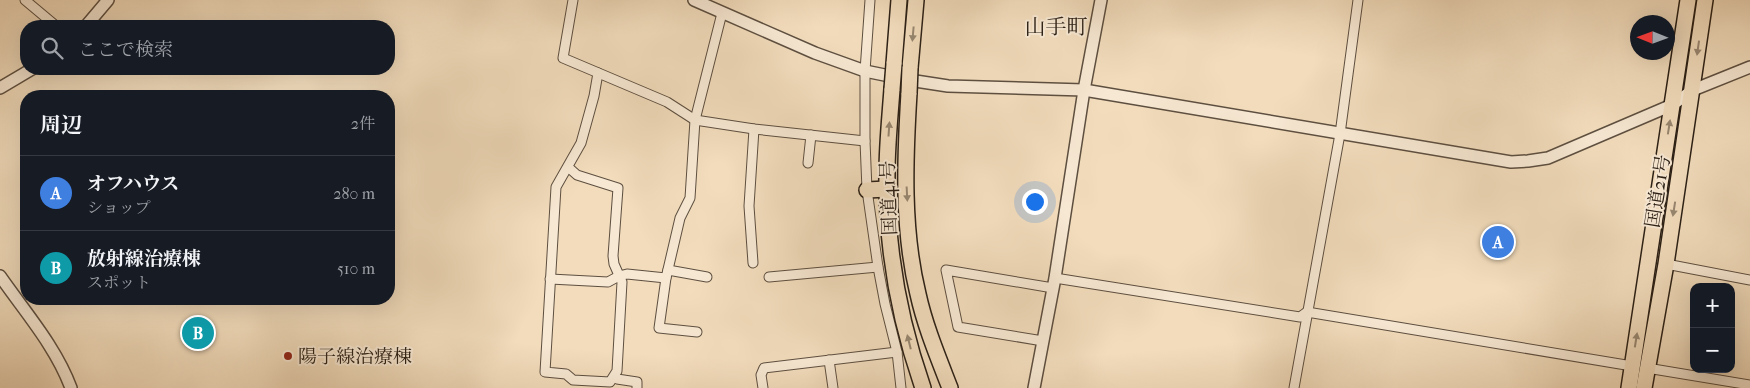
<!DOCTYPE html>
<html lang="ja">
<meta charset="utf-8">
<style>
:root{--surface:#171b24;--page:#20242c;--text:#f1f3f6;--muted:#9ea1a6;--line:#363941;--accent:#ea580c}
body{margin:0;font-family:"IM FELL French Canon","Noto Serif JP",serif;background:var(--page);color:var(--text)}
.controls{position:absolute;right:15px;bottom:15px;display:grid;overflow:hidden;border-radius:10px;box-shadow:0 5px 20px #0002}
.controls button{width:45px;height:45px;display:grid;place-items:center;padding:0;border:0;border-bottom:1px solid var(--line);background:var(--surface);color:var(--text);font:25px sans-serif}
.compass{position:absolute;left:1630px;top:15px;width:45px;height:45px;border-radius:50%;background:var(--surface);box-shadow:0 5px 20px #0002;rotate:271deg}
.you{position:absolute;left:1034px;top:201px;width:18px;height:18px;margin:-12px;border:4px solid #fff;border-radius:50%;background:#1a73e8;box-shadow:0 0 0 8px #1a73e833}
.badge{display:grid;place-items:center;width:32px;height:32px;border-radius:50%;background:var(--accent);color:#fff;font-size:16px;font-weight:700}
.pin{position:absolute;translate:-50% -50%;border:2px solid #fff;box-shadow:0 1px 5px #0006}
.list{margin:0;padding:0;list-style:none}
h2{display:flex;justify-content:space-between;align-items:center;height:65px;margin:0;padding:0 20px;font-size:21px}
h2 small{font-size:16px;font-weight:400;color:var(--muted)}
.list li{display:grid;grid-template-columns:32px 1fr auto;gap:15px;align-items:center;box-sizing:border-box;height:75px;padding:0 20px;border-top:1px solid var(--line)}
.list b{display:block;font-size:19px;white-space:nowrap}
.list p{margin:0;font-size:16px;white-space:nowrap;color:var(--muted)}
.list em{font-size:16px;font-style:normal;color:var(--muted)}
.icon{flex:none;width:28px;height:28px;fill:none;stroke:currentColor;stroke-width:2;stroke-linecap:round;stroke-linejoin:round}
.map{position:relative;flex:none;width:1750px;height:388px;overflow:hidden}
.search{position:absolute;background:var(--surface);box-shadow:0 5px 20px #0002;left:20px;top:20px;width:375px;height:55px;display:flex;align-items:center;gap:12px;box-sizing:border-box;padding:0 18px;border-radius:20px;color:var(--muted);font-size:19px}
.panel{position:absolute;background:var(--surface);box-shadow:0 5px 20px #0002;left:20px;top:90px;width:375px;height:215px;border-radius:20px}
.map>svg:first-child{display:block}
.lines{fill:none;stroke-linecap:round;stroke-linejoin:round}
.minor-casing{stroke:#5d4f40;stroke-width:11}
.tertiary-casing{stroke:#5d4f40;stroke-width:14}
.trunk-casing{stroke:#2b2016;stroke-width:18}
.minor{stroke:#f7e8d3;stroke-width:9}
.tertiary{stroke:#f7e8d3;stroke-width:11}
.trunk{stroke:#f2dcbc;stroke-width:15}
.trunk-bridge-casing{stroke:#2b2016;stroke-width:18;stroke-linecap:butt}
.trunk-bridge{stroke:#f2dcbc;stroke-width:15}
.oneway{fill:#988771}
.poi-dot{fill:#8f2418;stroke:#f7e8d3;stroke-width:2}
.labels{text-anchor:middle;stroke-width:4;stroke-linejoin:round;paint-order:stroke}
.street-label{font-size:19px;fill:#2b2016;stroke:#f7e8d3}
.poi-label{font-size:19px;fill:#2b2016;stroke:#f7e8d3;text-anchor:start}
.quarter-label{font-size:21px;fill:#2b2016;stroke:#f7e8d3}
</style>
<div class="map">
<svg width="1750" height="388" viewBox="0 0 1750 388">
<rect width="100%" height="100%" fill="#f2dcbc"/>
<filter id="stains"><feTurbulence type="fractalNoise" baseFrequency=".004" numOctaves="4"/><feColorMatrix values="0 0 0 0 .2 0 0 0 0 .09 0 0 0 0 .02 0 0 0 .5 -.17"/></filter>
<radialGradient id="worn" r=".72"><stop offset=".6" stop-color="#630" stop-opacity="0"/><stop offset="1" stop-color="#630" stop-opacity=".3"/></radialGradient>
<g class="lines">
<defs>
<g id="minor">
<polyline points="25,0 56,26"/>
<polyline points="573,0 563,58 667,102 695,120 754,129 865,141"/>
<polyline points="870,0 865,71 865,141 867,190 878,267 885,304 897,352 901,388"/>
<polyline points="808,163 811,135"/>
<polyline points="568,167 577,175 618,188 613,256 614,264 622,282 617,371 610,382 573,380 566,374 545,372 556,187 581,143 594,96 598,73"/>
<polyline points="753,263 749,206 754,129"/>
<polyline points="1666,264 1750,280"/>
<polyline points="668,270 707,277"/>
<polyline points="769,277 878,267"/>
<polyline points="1055,278 1300,317 1307,312 1632,366"/>
<polyline points="550,279 608,282 619,276 627,274 666,278"/>
<polyline points="697,332 659,328 666,278 680,218 690,198 695,120 722,13"/>
<polyline points="1043,341 958,327 946,270 1053,288"/>
<polyline points="829,360 833,388"/>
<polyline points="1647,368 1750,385"/>
<polyline points="615,376 617,379 637,382 637,388"/>
<polyline points="763,388 761,375 764,368 897,352"/>
<polyline points="1294,388 1340,134 1358,0"/>
</g>
<g id="tertiary">
<polyline points="694,0 815,53 865,71 909,80 948,86 1084,90 1511,162 1528,161 1548,158 1672,105 1693,90 1750,67"/>
<polyline points="86,26 108,0"/>
<polyline points="0,88 32,69"/>
<path d="M0,276C25,312 56,347 71,388"/>
<polyline points="1034,388 1055,278 1084,90 1101,0"/>
</g>
<g id="trunk">
<polyline points="894,64 899,0"/>
<polyline points="910,68 916,0"/>
<path d="M892,89C890,117 887,145 887,173C886,246 899,319 923,388"/>
<path d="M909,93C905,159 902,229 918,294C925,326 938,357 950,388"/>
<polyline points="867,190 887,189"/>
<polyline points="1629,388 1688,0"/>
<polyline points="1644,388 1666,264 1705,0"/>
</g>
</defs>
<use href="#minor" class="minor-casing"/>
<use href="#tertiary" class="tertiary-casing"/>
<use href="#trunk" class="trunk-casing"/>
<use href="#minor" class="minor"/>
<use href="#tertiary" class="tertiary"/>
<use href="#trunk" class="trunk"/>
<defs>
<g id="trunk-bridge">
<polyline points="892,89 894,64"/>
<polyline points="909,93 910,68"/>
</g>
</defs>
<use href="#trunk-bridge" class="trunk-bridge-casing"/>
<use href="#trunk-bridge" class="trunk-bridge"/>
</g>
<defs><path id="oneway-solid" d="M-6-.8H1V-3.2L6.5 0L1 3.2V.8H-6Z" transform="scale(1.25)"/></defs>
<g class="oneway">
<use href="#oneway-solid" transform="translate(913 34) rotate(95)"/>
<use href="#oneway-solid" transform="translate(1698 48) rotate(98)"/>
<use href="#oneway-solid" transform="translate(1669 127) rotate(-81)"/>
<use href="#oneway-solid" transform="translate(889 129) rotate(-86)"/>
<use href="#oneway-solid" transform="translate(907 194) rotate(87)"/>
<use href="#oneway-solid" transform="translate(1674 209) rotate(99)"/>
<use href="#oneway-solid" transform="translate(1636 340) rotate(-81)"/>
<use href="#oneway-solid" transform="translate(909 342) rotate(-104)"/>
</g>
<circle class="poi-dot" cx="288" cy="356" r="5"/>
<g class="labels">
<g class="street-label">
<text transform="translate(1657 191) rotate(-81)" y="7">国道21号</text>
<text transform="translate(888 198) rotate(-92)" y="7">国道41号</text>
</g>
<g class="poi-label">
<text x="298" y="363">陽子線治療棟</text>
</g>
<g class="quarter-label">
<text x="1056" y="34">山手町</text>
</g>
</g>
<rect width="100%" height="100%" filter="url(#stains)"/>
<rect width="100%" height="100%" fill="url(#worn)"/>
</svg>
<div class="controls">
<button>+</button>
<button>−</button>
</div>
<svg class="compass" viewBox="-18 -18 36 36"><path d="M0-13l5 13h-10z" fill="#e53935"/><path d="M0 13l5-13h-10z" fill="#9ea1a6"/></svg>
<div class="you"></div>
<div class="pin badge" style="left:1498px;top:242px;background:#3f7fe0">A</div>
<div class="pin badge" style="left:198px;top:333px;background:#0f9aa8">B</div>
<div class="search"><svg class="icon" aria-label="search" viewBox="0 0 24 24"><circle cx="10" cy="10" r="6"/><path d="M15 15l6 6"/></svg>ここで検索</div>
<section class="panel">
<h2>周辺<small>2件</small></h2>
<ul class="list">
<li><span class="badge" style="background:#3f7fe0">A</span><div><b>オフハウス</b><p>ショップ</p></div><em>280 m</em></li>
<li><span class="badge" style="background:#0f9aa8">B</span><div><b>放射線治療棟</b><p>スポット</p></div><em>510 m</em></li>
</ul>
</section>
</div>
